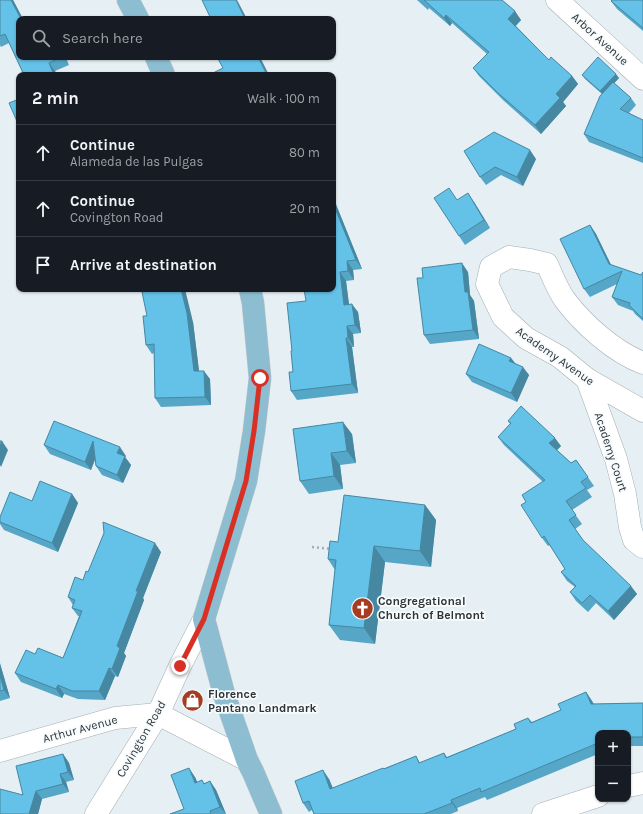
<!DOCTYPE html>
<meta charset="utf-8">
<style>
:root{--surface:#171b24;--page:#20242c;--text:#f1f3f6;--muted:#9ea1a6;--line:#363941}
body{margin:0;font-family:Karla,sans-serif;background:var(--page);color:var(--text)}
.controls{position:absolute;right:12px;bottom:12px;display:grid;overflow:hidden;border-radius:8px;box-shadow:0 1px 3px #0004}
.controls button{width:36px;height:36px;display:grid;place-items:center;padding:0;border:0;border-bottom:1px solid var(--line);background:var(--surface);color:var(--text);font:20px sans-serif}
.stop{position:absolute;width:12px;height:12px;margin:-9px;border:3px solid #d93025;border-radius:50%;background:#fff}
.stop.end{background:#d93025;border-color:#fff;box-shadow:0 1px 4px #0008}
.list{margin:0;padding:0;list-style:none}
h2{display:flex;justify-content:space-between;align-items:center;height:52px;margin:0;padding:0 16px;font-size:17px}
h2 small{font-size:13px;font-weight:400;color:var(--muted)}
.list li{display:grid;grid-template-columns:26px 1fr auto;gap:12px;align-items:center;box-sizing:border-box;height:56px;padding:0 16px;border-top:1px solid var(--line)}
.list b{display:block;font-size:15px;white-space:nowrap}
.list p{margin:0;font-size:13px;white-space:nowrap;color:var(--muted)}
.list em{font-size:13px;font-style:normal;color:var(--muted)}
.icon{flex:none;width:22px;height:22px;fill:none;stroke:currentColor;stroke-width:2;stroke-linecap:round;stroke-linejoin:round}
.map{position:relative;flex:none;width:643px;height:814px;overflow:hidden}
.search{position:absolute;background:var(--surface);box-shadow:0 1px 3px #0004;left:16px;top:16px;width:320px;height:44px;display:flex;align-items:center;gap:10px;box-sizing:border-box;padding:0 14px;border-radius:8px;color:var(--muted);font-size:15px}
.panel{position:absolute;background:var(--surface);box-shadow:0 1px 3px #0004;left:16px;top:72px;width:320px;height:220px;border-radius:8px}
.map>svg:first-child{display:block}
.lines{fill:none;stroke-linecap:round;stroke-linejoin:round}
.minor-casing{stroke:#a5aeb2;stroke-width:23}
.major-casing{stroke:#c9caca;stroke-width:23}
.path{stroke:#a6adb0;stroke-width:2.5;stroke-dasharray:2 3;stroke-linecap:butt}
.minor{stroke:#fff;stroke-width:22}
.major{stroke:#8cbdd1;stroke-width:22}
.wall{fill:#56a6c7}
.shaded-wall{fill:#4687a2}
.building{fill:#64c1e7;stroke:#4687a2}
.route{stroke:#d93025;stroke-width:5}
.labels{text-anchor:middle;stroke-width:3.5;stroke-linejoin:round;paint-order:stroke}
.street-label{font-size:12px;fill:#2f3335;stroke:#f6fcfe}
.poi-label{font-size:12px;font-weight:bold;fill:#2f3335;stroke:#f6fcfe;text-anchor:start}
</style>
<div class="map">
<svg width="643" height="814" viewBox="0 0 643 814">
<rect width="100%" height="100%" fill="#e6eff3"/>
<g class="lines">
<defs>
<g id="minor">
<polyline points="557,0 643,79"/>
<path d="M643,363C614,352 583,324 565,300C557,289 552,275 547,264L530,260L509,257L491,267L487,284L503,317L526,338L560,357L587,379L643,411"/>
<polyline points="587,379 616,459 625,494 630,527 634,540 643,547"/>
<polyline points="0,751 115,718 158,714 247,760"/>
<polyline points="628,786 643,783"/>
<polyline points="96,814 158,714 180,666 204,619"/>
<polyline points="543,814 598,796"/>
</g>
<g id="major">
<polyline points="128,0 138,19"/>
<polyline points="156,57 164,75"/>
<polyline points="250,289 253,303 260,378 254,431 246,481 204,619 224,694 247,760 253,772 271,814"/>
</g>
</defs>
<use href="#minor" class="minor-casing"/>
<use href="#major" class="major-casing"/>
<polyline class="path" points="312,547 332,549"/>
<use href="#minor" class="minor"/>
<use href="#major" class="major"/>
</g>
<g class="wall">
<polygon points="0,0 13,0 23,19 19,19 19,57 65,57 69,65 55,71 57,75 24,75 9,43 1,47 0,45"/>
<polygon points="417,0 502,0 521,20 516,26 549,60 572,76 578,84 563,102 566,106 541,134 504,101 479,76 473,68 487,54 452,23 450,26 429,8 428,10"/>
<polygon points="643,0 643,31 617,9 611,1"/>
<polygon points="582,75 619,78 614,83 631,98 636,105 629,113 643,120 643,163 589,142 584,134 602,94 585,79"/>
<polygon points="464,151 536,159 523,186 501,175 486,185 480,177"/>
<polygon points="333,197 362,269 353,270 354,280 346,281 349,304 358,312 361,333 353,334 354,347 352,347 358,393 297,400 291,391 293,372 292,351 333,289"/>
<polygon points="457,200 474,202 490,228 465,245 459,236"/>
<polygon points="590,225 596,234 611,265 641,275 643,272 643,321 635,314 633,311 618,305 612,297 617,284 590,297 584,289"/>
<polygon points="468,272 470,295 474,301 479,339 430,344 424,335"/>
<polygon points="146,291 193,322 199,371 210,379 211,405 161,407 155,398 154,353 152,354 146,345 147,316"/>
<polygon points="511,358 515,363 529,375 517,402 472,382 466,374"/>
<polygon points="508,421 561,446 557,450 571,463 576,460 594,486 587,490 592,497 572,510 582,524 575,529 583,541 637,594 614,620 596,603 588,612 576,601 570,592 575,587 567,581 561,572 565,569 550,545 548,546 542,538 543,482 504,445 498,437 510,424"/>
<polygon points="352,434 356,463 340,465 343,489 309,494 300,481"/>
<polygon points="44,445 126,456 125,457 131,465 123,483 102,475 96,466 95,459 91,470 50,454"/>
<polygon points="72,494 78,503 58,552 4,530 0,524 0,517 32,501"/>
<polygon points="425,505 436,520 431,567 385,562 375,644 340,640 329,625 335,570 328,559 338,542"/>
<polygon points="161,552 143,598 144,600 124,653 126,656 118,677 115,676 105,700 78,699 64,694 62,698 21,682 15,673 35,654 63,658 79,616 78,616 72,608 73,605 68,597 83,580 88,572"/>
<polygon points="0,663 10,698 0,701"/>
<polygon points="586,692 594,704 643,703 643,746 628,746 628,733 598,733 598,754 487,800 485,797 457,808 458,811 451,814 314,814 312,810 309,812 303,803 329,779 333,788 416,756 420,763 444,753 447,757 516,729 528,718 532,722 561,710"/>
<polygon points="63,754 69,763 74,780 66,782 69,792 42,799 38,814 0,814 23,795"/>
<polygon points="195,777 197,782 205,783 210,781 216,790 226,814 170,814 184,809"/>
</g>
<g class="shaded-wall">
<polygon points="11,0 13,0 23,19 21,19"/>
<polygon points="236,0 237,0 247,19 245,19"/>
<polygon points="515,11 521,20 514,27 508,19"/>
<polygon points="446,15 452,23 450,26 444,18"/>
<polygon points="64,57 65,57 69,65"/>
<polygon points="258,57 259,57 262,61 269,75 267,75"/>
<polygon points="49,63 55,71 57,75 54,75"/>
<polygon points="616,74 619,78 603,95 600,91"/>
<polygon points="572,76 578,84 563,102 566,106 541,134 535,125 556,94"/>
<polygon points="530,150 536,159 523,186 517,177"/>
<polygon points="468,193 474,202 490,228 484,220"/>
<polygon points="333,197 362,269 356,260 333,203"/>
<polygon points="590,225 596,234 615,273 609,264"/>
<polygon points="347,261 353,270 354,280 348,271"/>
<polygon points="462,263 468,272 470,295 474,301 479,339 473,330 465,292"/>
<polygon points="340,272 346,281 350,313 344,305"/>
<polygon points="181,289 185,289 193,322 200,379 194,371"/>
<polygon points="352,304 358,312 361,333 355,325"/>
<polygon points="347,326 353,334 354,347 348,338"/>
<polygon points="346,338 352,347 358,393 352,384"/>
<polygon points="511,358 517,366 509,361"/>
<polygon points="523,367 529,375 517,402 511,393"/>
<polygon points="204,371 210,379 211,405 205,397"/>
<polygon points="343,422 352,434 356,463 347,451"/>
<polygon points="555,438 561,446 555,452 549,443"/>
<polygon points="2,441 8,450 1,467 0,465 0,447"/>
<polygon points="93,441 99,449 91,470 85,462"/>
<polygon points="120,447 126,456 125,457 131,465 123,483 117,475 117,453"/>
<polygon points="331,453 340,465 343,489 334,476"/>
<polygon points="72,494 78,503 58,552 52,543"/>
<polygon points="425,505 436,520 431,567 420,551"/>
<polygon points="155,543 161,552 143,598 144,600 124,653 126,656 118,677 112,669 117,646 136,591"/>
<polygon points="374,546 385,562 375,644 364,628"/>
<polygon points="631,586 637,594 614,620 608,611"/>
<polygon points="0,663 0,664 10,698 4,690 0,675"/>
<polygon points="109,668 115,676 105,700 99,691"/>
<polygon points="58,685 64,694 62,698 56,689"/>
<polygon points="586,692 592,701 597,712 591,704"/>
<polygon points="63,754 69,763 74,780 68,772"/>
<polygon points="189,768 195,777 201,791 195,783"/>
<polygon points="323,770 329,779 336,798 330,789"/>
<polygon points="60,774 66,782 69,792 63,784"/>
<polygon points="210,781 216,790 226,814 220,807"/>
<polygon points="36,791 42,799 38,814 29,814"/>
<polygon points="451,800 457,808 458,811 452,803"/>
</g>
<g class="building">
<polygon points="0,0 11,0 21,19 19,19 19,57 61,57 49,63 54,75 24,75 5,34 0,36"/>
<polygon points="202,0 236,0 245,19 211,19"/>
<polygon points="424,0 502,0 515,11 508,19 549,60 551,57 572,76 556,94 560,98 535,125 498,93 473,68 489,52 446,15 444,18"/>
<polygon points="612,0 643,0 643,28 611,1"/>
<polygon points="217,57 258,57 267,75 209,75 223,68"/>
<polygon points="598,57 616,74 600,91 582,75"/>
<polygon points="613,82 631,98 620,109 643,120 643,158 584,134 600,96"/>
<polygon points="19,99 19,126 9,103"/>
<polygon points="494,132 530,150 517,177 495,167 480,177 464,151"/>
<polygon points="449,188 457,200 468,193 484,220 459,236 434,198"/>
<polygon points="333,203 356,260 347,261 348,271 340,272 344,305 352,304 355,325 347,326 348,338 346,338 352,384 291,391 289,372 293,372 291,351 292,351 287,303 306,301 304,289 333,289"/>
<polygon points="590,225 609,264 641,275 643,272 643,319 629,305 630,303 612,297 622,271 584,289 560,239"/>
<polygon points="462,263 465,292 468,292 473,330 424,335 417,278 423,278 422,268"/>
<polygon points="146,289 181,289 187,313 194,371 204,371 205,397 155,398 154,344 146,345 143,316 147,316 142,292 146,291"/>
<polygon points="479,344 511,358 509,361 523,367 511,393 466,374"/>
<polygon points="521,406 555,438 549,443 571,463 576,460 588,477 581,482 586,488 566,501 576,515 569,520 583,540 631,586 608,611 590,595 582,603 570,592 576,586 561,572 565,569 544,536 542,538 521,505 526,502 522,495 545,480 498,437 511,423 508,421"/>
<polygon points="54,421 120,447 117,453 125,456 117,475 96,466 93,441 85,462 44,445"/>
<polygon points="343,422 347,451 331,453 334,476 300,481 293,429"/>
<polygon points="0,441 2,441 0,447"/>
<polygon points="40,481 72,494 52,543 0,522 0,517 10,492 32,501"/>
<polygon points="344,495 425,505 420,551 374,546 364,628 329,625 336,560 328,559 330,541 338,542"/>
<polygon points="103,522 155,543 136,591 138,591 117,646 120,648 112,669 109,668 99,691 72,691 58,685 56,689 15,673 26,650 35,654 38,648 63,658 82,611 72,608 75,600 68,597 75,577 83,580 86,571 88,572 104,533"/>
<polygon points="0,675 4,690 0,691"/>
<polygon points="586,692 591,704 643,703 643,737 628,737 628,733 598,733 598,743 481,792 480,788 451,800 452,803 424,814 314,814 309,801 303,803 295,781 323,770 330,789 383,768 384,769 416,756 419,763 444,753 446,758 516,729 514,724 528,718 531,723 561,710 558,704"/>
<polygon points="63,754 68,772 60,774 63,784 36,791 29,814 0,814 0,789 23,795 16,766"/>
<polygon points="189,768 195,783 202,780 204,784 210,781 220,807 210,811 211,814 170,814 184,809 171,775"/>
</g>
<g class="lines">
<polyline class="route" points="180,666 204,619 246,481 254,431 260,378"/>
</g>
<defs>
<symbol id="church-disc" viewBox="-11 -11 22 22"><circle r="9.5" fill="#a63d23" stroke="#f6fcfe"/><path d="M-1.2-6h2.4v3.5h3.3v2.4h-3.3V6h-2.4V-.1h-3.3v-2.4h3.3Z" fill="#fff"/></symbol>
<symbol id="shop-disc" viewBox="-11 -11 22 22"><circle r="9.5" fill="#a63d23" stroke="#f6fcfe"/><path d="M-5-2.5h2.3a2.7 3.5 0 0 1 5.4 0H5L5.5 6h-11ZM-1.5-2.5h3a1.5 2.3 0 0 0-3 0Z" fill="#fff"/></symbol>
</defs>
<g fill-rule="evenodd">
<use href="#church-disc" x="350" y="596" width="25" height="25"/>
<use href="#shop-disc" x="180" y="688" width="25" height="25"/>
</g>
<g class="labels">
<g class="street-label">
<text transform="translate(600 39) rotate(42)" y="4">Arbor Avenue</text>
<text transform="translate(555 356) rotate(35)" y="4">Academy Avenue</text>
<text transform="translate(611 452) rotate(72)" y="4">Academy Court</text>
<text transform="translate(80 729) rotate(-15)" y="4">Arthur Avenue</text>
<text transform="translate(141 739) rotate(-60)" y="4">Covington Road</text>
</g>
<g class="poi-label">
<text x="378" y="605">Congregational<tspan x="378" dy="14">Church of Belmont</tspan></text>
<text x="208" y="698">Florence<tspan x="208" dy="14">Pantano Landmark</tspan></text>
</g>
</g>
</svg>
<div class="controls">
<button>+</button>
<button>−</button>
</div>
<div class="stop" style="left:260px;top:378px"></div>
<div class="stop end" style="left:180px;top:666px"></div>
<div class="search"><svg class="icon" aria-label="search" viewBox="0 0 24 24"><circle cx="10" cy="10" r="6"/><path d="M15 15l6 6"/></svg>Search here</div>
<section class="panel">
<h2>2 min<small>Walk · 100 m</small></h2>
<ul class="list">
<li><svg class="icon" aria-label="ahead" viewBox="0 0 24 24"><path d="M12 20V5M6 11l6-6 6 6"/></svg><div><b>Continue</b><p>Alameda de las Pulgas</p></div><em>80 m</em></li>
<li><svg class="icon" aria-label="ahead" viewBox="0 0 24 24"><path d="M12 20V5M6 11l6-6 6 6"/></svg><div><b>Continue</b><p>Covington Road</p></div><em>20 m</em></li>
<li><svg class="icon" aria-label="arrive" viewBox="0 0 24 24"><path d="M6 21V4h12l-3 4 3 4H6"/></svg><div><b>Arrive at destination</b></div></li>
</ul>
</section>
</div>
